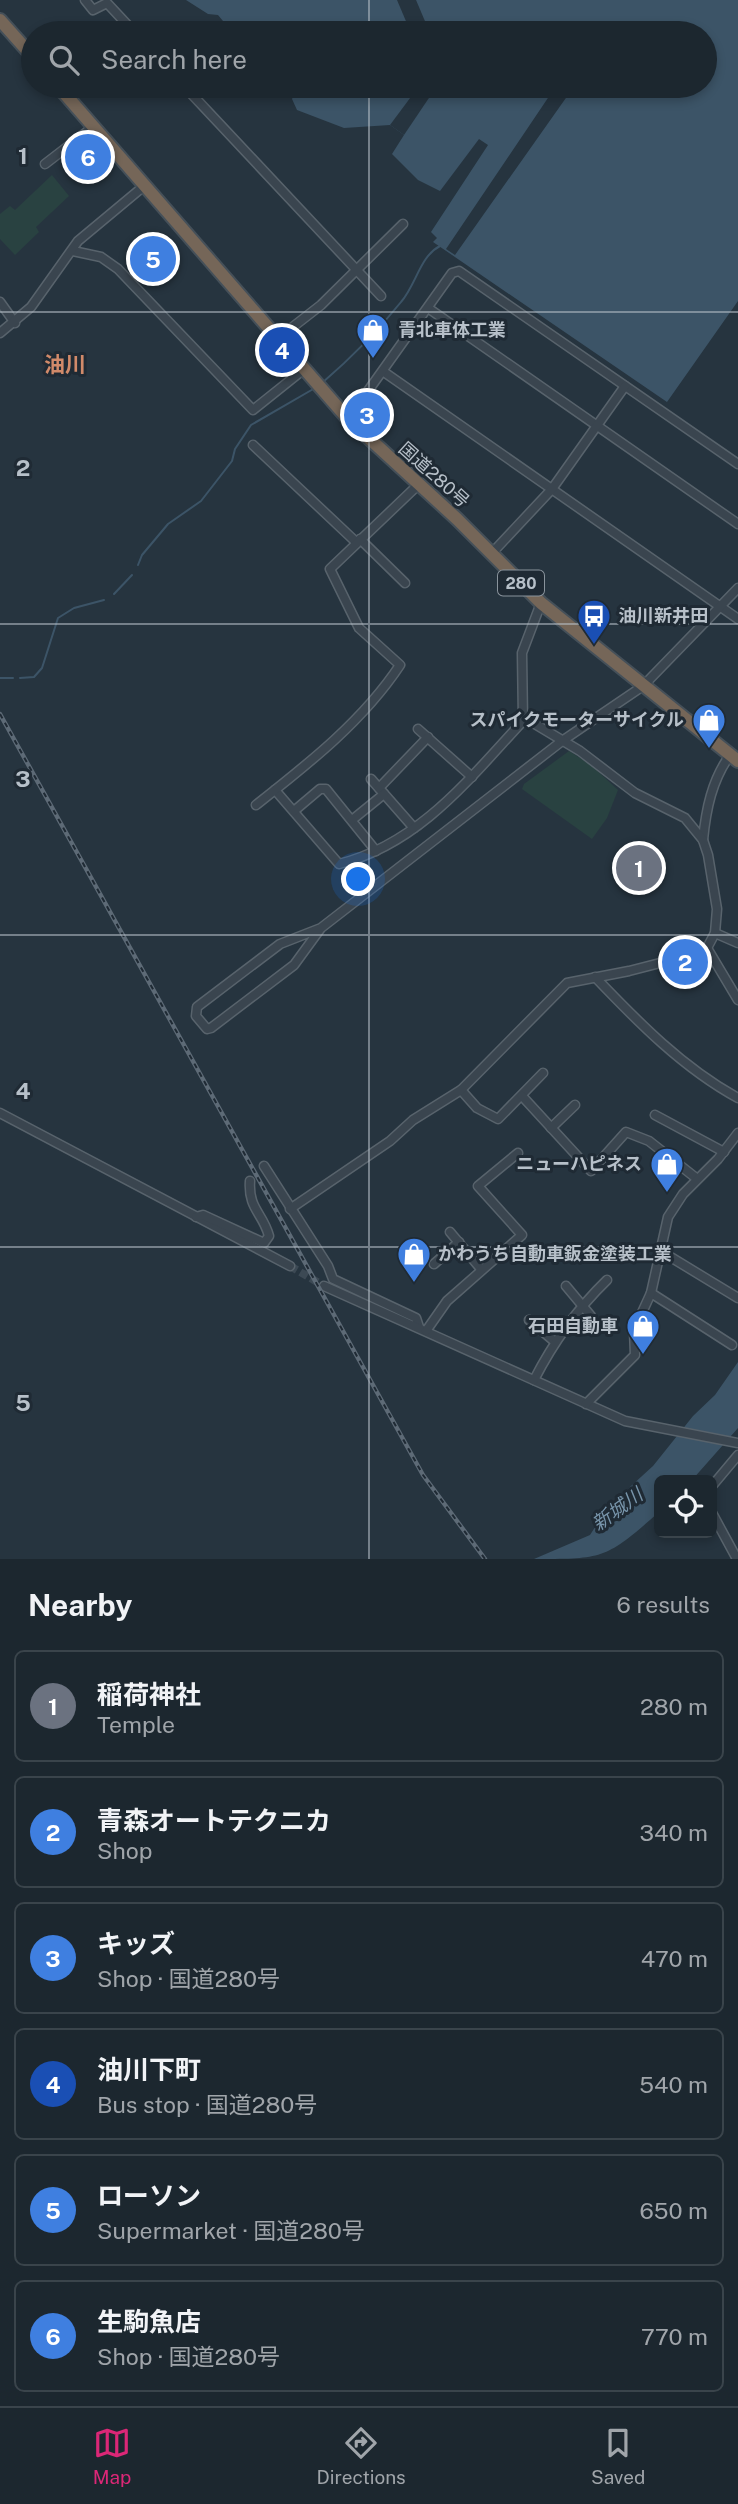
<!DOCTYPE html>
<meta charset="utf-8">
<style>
:root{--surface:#1c272f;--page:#252f37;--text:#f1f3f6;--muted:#a0a5aa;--line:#3a444b;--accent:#db2777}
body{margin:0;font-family:"Public Sans","Noto Sans JP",sans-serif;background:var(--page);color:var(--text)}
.controls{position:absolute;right:21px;bottom:21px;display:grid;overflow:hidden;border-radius:10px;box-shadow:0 4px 10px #0003}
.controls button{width:63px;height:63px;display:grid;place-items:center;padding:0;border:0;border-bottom:2px solid var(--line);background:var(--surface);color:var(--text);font:35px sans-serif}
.you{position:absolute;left:359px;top:880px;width:24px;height:24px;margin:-18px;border:5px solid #fff;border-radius:50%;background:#1a73e8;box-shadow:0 0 0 10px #1a73e833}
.badge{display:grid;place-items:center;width:46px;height:46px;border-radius:50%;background:var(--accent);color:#fff;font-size:23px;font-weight:700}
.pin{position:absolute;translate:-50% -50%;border:4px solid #fff;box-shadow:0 2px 7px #0006}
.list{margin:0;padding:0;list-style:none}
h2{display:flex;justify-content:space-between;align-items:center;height:91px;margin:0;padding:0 28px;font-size:30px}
h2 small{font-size:23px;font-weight:400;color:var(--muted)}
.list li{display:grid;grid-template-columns:46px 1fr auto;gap:21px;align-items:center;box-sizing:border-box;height:112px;margin:0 14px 14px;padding:0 14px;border:2px solid var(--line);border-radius:10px}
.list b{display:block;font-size:26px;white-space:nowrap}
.list p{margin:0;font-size:23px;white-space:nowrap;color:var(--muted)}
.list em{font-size:23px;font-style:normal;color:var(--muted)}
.icon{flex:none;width:38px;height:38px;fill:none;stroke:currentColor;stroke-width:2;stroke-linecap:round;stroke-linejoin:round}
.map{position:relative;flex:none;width:738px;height:1559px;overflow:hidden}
.search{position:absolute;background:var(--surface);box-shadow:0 4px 10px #0003;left:21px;right:21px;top:21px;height:77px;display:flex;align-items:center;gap:18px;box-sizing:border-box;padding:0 24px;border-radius:38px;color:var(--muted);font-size:26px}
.sheet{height:847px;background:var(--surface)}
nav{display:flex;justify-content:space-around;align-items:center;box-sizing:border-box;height:98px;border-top:2px solid var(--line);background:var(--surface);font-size:19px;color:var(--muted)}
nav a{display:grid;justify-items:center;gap:4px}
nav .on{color:var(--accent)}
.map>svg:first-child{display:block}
.green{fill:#294241}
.water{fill:#3c5467}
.pier{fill:#26343f}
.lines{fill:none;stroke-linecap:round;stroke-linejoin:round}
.stream{stroke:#3c5467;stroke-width:2}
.minor-tunnel{stroke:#3c4954;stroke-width:8;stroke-dasharray:8 4;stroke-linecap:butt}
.minor-casing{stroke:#58636c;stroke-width:11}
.highway-casing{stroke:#455059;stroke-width:16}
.minor{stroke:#3a454f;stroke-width:8}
.highway{stroke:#756658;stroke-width:12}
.rail-casing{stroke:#5d6a76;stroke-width:4.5}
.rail{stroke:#1f2a34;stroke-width:2;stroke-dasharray:5;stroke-linecap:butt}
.grid{fill:none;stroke:#b7c0c9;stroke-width:2;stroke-opacity:0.55}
.labels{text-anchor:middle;stroke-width:6;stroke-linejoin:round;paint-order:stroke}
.shield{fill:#1f2a34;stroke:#89939c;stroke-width:2}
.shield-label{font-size:16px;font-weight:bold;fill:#b7c0c9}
.poi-label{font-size:18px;font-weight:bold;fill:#b7c0c9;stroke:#1f2a34;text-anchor:start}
.street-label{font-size:18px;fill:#b7c0c9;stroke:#1f2a34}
.water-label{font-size:19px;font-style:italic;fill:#7895ab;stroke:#1f2a34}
.quarter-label{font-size:21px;font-weight:bold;fill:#d18a6a;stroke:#1f2a34}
.grid-label{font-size:23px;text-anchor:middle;font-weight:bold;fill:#b7c0c9;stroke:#1f2a34;stroke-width:6;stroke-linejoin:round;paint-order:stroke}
</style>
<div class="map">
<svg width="738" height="1559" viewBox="0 0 738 1559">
<rect width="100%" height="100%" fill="#26343f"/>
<g class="green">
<polygon points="52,175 69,196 36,227 39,232 15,255 0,239 0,214 10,206 15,210"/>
<polygon points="569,751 591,765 618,790 607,818 592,839 522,789 524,784"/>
</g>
<g class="water">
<polygon points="186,0 738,0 738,301 667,402 433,242 437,238 431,232 488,145 479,139 440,191 418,180 392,154 404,135 390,125 344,128 297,110 292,99 296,90 292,86 705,86 705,33 233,33 218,15 208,14"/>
<path d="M738,1362V1428L692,1480H659V1512C606,1559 604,1559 534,1559L590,1535L608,1507L653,1466L693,1416L715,1395Z"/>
</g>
<g class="pier">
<polygon points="397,0 416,0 430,33 411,33"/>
<polygon points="419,86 437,86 404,135 390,125"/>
<polygon points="556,86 608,86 568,95 455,255 446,249"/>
</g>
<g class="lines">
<g class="stream">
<path d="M322,383C351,358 377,332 401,302C416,285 420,256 440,246"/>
<polyline points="138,565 142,555 168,524 201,501 232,461 235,449 251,425 315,388"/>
<polyline points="114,594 132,575"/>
<polyline points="0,678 13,678"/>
<polyline points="20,678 34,677 42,668 58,618 74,608 104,600"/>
</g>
<polyline class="minor-tunnel" points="290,1266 324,1286"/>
<defs>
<g id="minor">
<polyline points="85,0 93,10 107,3 135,33"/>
<polyline points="184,86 381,296"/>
<polyline points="45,164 93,127"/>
<polyline points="73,251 101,257 118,269 253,410 303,370"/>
<polyline points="0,302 15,323"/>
<polyline points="428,308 738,524"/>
<polyline points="0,333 31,307 78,241 144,186"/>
<polyline points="276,340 321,305 403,224"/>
<polyline points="384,372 738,619"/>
<polyline points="348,419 452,273 459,271 738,464"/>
<polyline points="253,445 356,542"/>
<polyline points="360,539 405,583"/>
<polyline points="492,553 552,489 625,386"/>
<polyline points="418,729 472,777"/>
<polyline points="371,779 414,828"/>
<polyline points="379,788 428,737"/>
<path d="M275,790L339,864C419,844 469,779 523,721L522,653L541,603"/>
<path d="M256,805C308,764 363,721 400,665L359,628L330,569L418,485"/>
<polyline points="294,811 320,789 326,789 376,851"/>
<polyline points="352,820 384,794"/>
<path d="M703,840C706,809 712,780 730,755"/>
<polyline points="321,928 280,944 197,1007 196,1016 207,1029 211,1028 294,965 321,928 562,741 643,686 738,588"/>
<polyline points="715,933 738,943"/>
<polyline points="707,948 738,1000"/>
<path d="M595,977C638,1022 683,1068 738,1098"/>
<polyline points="461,1090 477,1108 498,1119 543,1073"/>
<polyline points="522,1096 591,1171 626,1132 649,1141 696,1178"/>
<polyline points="0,1113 290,1266"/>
<polyline points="655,1115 724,1152"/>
<polyline points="551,1128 575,1105"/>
<polyline points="264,1166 328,1266 333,1279 416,1318 419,1327"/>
<polyline points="290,1209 390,1141 413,1120 461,1090 567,983 629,971 695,954 707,948 715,933 717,909 708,855 703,840 685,818 635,793 580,751 525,718"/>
<path d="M196,1217L203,1215L264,1243L269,1236C263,1213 248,1209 250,1181"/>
<polyline points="450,1232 481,1269"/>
<polyline points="659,1250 738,1298"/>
<polyline points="434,1264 459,1242"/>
<polyline points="324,1286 625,1421 738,1443"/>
<polyline points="566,1286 591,1316"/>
<polyline points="651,1293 732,1345"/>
<polyline points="529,1320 554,1341"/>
<polyline points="426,1331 447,1301 522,1235 478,1186 518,1153"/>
<path d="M534,1380C554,1341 576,1310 607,1280"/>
<polyline points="586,1404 635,1355 634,1330 651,1293 668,1217 683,1194 718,1159 738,1133"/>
<polyline points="712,1486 738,1455"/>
<polyline points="712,1513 737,1559"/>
</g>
<g id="highway">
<polyline points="0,20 33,57"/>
<polyline points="58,86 348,419 457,519 541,603 738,761"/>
</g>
</defs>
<use href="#minor" class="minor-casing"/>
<use href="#highway" class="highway-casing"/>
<use href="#minor" class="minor"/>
<use href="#highway" class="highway"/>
<defs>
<polyline id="rail" points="0,714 423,1475 485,1559"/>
</defs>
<use href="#rail" class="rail-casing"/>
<use href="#rail" class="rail"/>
</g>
<path class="grid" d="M369,0V33M369,86V1559M0,312H738M0,624H738M0,935H738M0,1247H738"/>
<defs>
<symbol id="shop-pin" viewBox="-11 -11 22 30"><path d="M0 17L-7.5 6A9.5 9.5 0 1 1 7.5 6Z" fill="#3f7fe0" stroke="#1f2a34"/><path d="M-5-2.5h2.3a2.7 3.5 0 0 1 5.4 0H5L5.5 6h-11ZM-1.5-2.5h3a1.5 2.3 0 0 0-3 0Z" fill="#fff"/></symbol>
<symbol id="bus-pin" viewBox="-11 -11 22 30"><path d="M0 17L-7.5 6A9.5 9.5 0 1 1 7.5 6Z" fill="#1a4fb4" stroke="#1f2a34"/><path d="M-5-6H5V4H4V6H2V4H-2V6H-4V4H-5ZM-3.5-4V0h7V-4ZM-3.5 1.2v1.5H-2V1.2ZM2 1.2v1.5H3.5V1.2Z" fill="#fff"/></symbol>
</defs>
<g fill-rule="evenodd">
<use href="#shop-pin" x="354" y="311" width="38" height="52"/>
<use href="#bus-pin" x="575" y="597" width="38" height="52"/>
<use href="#shop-pin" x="690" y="701" width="38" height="52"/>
<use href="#shop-pin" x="648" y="1145" width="38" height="52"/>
<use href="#shop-pin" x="395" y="1235" width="38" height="52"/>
<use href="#shop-pin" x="624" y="1307" width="38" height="52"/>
</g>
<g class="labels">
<rect class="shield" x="498" y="570.5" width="46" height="25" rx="5"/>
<g class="shield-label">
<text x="521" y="589">280</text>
</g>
<g class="poi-label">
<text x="398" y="336">青北車体工業</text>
<text x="618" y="622">油川新井田</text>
<text x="684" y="726" text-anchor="end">スパイクモーターサイクル</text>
<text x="642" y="1170" text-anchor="end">ニューハピネス</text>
<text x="438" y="1260">かわうち自動車鈑金塗装工業</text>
<text x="618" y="1332" text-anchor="end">石田自動車</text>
</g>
<g class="street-label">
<text transform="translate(434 475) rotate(42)" y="6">国道280号</text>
</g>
<g class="water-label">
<text transform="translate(617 1509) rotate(-36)" y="7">新城川</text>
</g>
<g class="quarter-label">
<text x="65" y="372">油川</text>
</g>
</g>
<g class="grid-label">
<text x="23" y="164">1</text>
<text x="23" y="476">2</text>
<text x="23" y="787">3</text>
<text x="23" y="1099">4</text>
<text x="23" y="1411">5</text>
</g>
</svg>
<div class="controls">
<button><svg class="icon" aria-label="locate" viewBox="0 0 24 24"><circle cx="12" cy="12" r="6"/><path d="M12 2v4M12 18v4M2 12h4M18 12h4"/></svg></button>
</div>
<div class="you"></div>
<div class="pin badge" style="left:639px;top:868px;background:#6b7280">1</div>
<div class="pin badge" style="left:685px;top:962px;background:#3f7fe0">2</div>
<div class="pin badge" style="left:367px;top:415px;background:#3f7fe0">3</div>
<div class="pin badge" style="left:282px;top:350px;background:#1a4fb4">4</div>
<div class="pin badge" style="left:153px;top:259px;background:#3f7fe0">5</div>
<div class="pin badge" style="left:88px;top:157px;background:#3f7fe0">6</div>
<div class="search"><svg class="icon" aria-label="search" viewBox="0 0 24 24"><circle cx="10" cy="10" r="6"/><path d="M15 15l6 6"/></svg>Search here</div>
</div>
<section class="sheet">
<h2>Nearby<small>6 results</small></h2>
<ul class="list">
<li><span class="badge" style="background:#6b7280">1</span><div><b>稲荷神社</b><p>Temple</p></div><em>280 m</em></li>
<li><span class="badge" style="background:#3f7fe0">2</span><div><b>青森オートテクニカ</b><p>Shop</p></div><em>340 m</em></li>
<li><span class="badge" style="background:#3f7fe0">3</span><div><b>キッズ</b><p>Shop · 国道280号</p></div><em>470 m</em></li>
<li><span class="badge" style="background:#1a4fb4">4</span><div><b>油川下町</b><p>Bus stop · 国道280号</p></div><em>540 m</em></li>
<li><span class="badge" style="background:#3f7fe0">5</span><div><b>ローソン</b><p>Supermarket · 国道280号</p></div><em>650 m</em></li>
<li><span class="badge" style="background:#3f7fe0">6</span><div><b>生駒魚店</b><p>Shop · 国道280号</p></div><em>770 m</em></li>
</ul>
</section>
<nav>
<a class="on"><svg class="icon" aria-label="map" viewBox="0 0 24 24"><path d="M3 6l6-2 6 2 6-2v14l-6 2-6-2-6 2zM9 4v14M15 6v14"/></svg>Map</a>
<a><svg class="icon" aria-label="directions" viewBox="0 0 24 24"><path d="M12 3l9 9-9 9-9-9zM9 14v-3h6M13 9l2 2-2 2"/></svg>Directions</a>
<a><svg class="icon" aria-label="saved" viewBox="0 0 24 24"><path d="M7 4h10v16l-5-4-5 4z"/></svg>Saved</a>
</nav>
